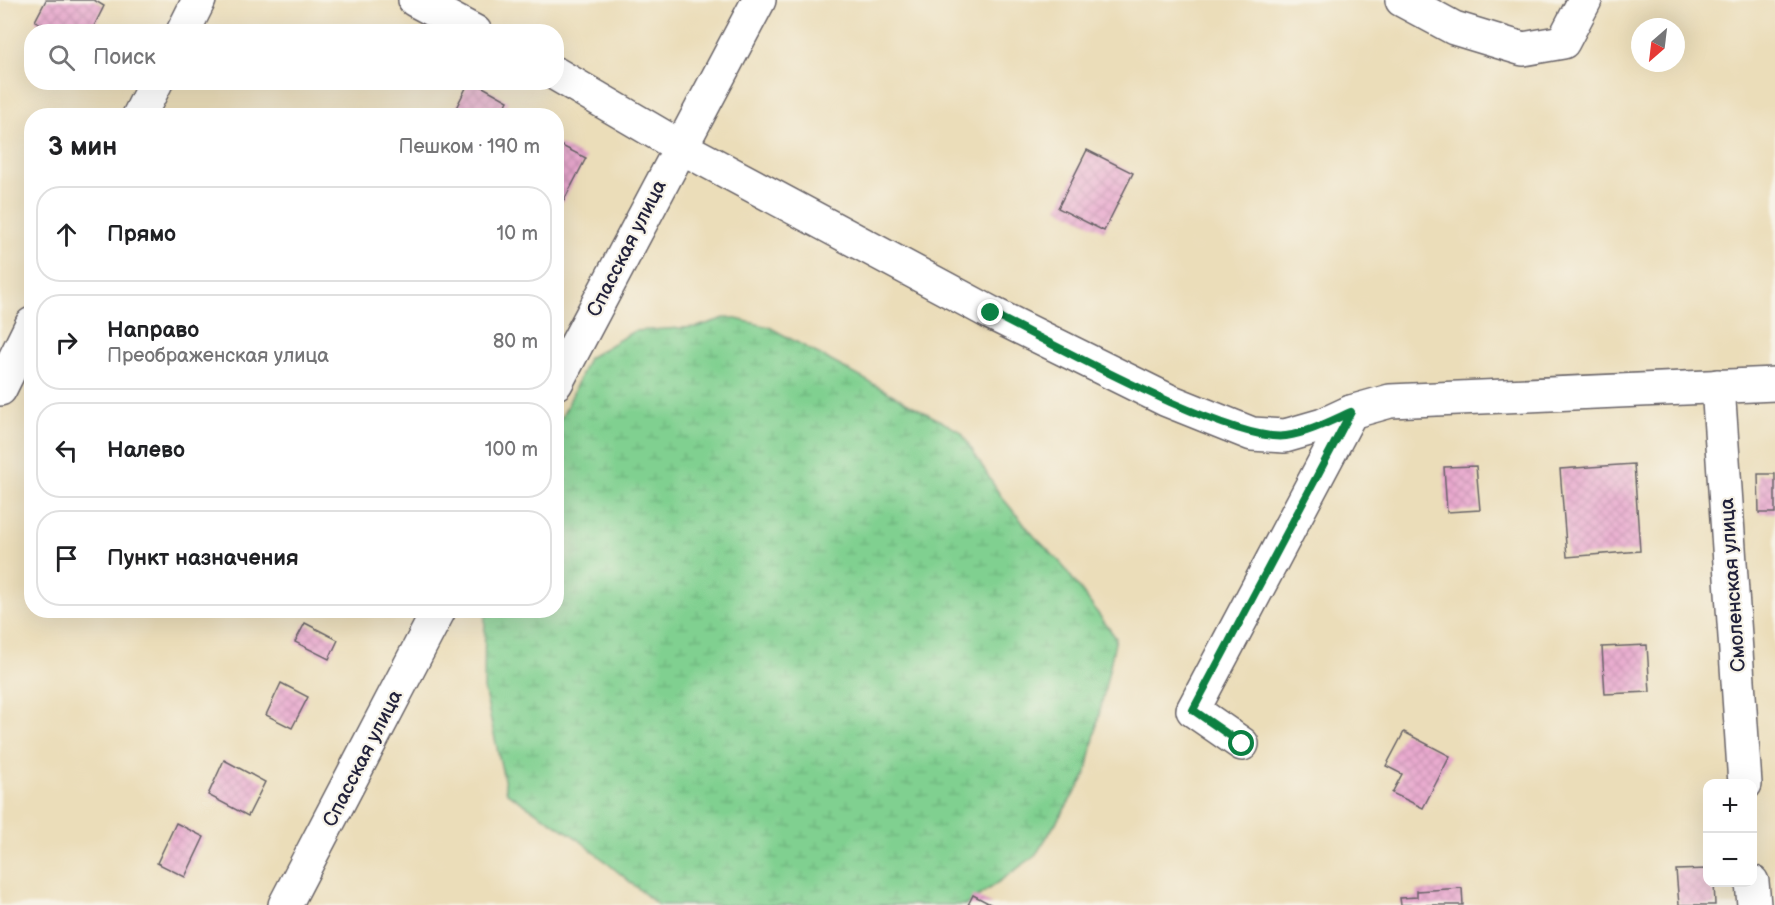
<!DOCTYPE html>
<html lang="ru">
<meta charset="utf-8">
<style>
:root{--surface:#fff;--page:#f6f6f6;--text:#202124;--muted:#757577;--line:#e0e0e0}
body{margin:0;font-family:"Balsamiq Sans",sans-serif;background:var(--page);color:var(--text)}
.controls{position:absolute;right:18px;bottom:18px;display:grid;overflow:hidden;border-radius:12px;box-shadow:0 6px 24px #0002}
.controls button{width:54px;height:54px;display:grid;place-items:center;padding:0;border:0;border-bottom:2px solid var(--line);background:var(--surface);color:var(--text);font:30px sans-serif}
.compass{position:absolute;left:1631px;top:18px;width:54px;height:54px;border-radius:50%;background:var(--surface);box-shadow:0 6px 24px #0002;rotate:208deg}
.stop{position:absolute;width:18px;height:18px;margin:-14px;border:4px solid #0b8043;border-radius:50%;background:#fff}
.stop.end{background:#0b8043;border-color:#fff;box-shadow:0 2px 6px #0008}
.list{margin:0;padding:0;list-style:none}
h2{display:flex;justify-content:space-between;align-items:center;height:78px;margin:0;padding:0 24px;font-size:26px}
h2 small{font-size:20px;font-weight:400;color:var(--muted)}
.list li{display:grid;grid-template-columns:39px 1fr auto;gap:18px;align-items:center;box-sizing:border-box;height:96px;margin:0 12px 12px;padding:0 12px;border:2px solid var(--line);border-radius:24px}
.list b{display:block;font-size:22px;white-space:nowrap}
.list p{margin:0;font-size:20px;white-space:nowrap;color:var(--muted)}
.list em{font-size:20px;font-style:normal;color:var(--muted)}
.icon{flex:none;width:33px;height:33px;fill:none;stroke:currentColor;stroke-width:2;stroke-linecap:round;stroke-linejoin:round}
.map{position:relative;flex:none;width:1775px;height:905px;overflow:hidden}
.search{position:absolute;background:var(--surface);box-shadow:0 6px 24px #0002;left:24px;top:24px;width:540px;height:66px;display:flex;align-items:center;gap:15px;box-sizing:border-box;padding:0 21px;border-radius:24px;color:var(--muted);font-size:22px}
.panel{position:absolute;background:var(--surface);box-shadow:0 6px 24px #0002;left:24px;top:108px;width:540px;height:510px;border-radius:24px}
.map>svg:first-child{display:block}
.wetland{fill:url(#wetland-marsh);stroke:#517966;stroke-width:1.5}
.building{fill:url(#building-cross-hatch)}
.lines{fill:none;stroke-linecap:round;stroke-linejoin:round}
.minor-casing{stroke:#686367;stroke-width:36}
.minor{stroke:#fff;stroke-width:33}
.route{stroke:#0b8043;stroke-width:8}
.labels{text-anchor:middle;stroke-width:4.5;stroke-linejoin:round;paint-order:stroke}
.street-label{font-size:20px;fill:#22223b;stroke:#f7f3e8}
</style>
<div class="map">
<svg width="1775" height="905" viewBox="0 0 1775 905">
<defs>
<pattern id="wetland-marsh" width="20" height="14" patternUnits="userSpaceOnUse" patternTransform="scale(1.5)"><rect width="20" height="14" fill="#80d090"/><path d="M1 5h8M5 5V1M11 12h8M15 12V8" fill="none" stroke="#6eb27d"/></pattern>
<pattern id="building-cross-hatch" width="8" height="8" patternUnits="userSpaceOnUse" patternTransform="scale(1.5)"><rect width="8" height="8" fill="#e8a7cd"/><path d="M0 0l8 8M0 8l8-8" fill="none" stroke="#c78fb1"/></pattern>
</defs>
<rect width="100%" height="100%" fill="#f7f3e8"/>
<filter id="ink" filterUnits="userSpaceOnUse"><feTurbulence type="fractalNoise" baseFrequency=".0167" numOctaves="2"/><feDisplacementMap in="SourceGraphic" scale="12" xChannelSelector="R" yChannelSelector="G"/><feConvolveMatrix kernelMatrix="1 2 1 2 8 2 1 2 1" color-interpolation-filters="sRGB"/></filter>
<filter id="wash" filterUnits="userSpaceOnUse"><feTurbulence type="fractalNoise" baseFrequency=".008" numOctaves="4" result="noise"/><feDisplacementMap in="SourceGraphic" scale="24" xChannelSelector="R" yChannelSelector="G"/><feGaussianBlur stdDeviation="1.35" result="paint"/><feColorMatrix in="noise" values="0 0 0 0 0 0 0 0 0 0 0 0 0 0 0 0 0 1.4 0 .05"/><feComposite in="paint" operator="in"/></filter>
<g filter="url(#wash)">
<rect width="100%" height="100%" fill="#ebddb9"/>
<polygon class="wetland" points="728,317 769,327 961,432 1000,495 1035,537 1060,562 1116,638 1086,775 1035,856 966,905 658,905 577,838 507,793 484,689 485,611 556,610 557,425 567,407 588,358 634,331 697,327"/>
<g id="blocks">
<g class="building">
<polygon points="46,0 94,0 104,6 91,32 57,32 35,21"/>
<polygon points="469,82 474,82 508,101 500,116 452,116"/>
<polygon points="556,143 586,158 563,202 556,199"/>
<polygon points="1087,150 1133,173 1104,231 1058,208"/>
<polygon points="1634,464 1640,551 1567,557 1560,469"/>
<polygon points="1476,466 1480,510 1447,512 1444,467"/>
<polygon points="1758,474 1775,474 1775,513 1759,513"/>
<polygon points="305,623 338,640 329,659 295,642"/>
<polygon points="1647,645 1650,692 1605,694 1602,647"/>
<polygon points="281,683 308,697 292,728 266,715"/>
<polygon points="1404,732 1450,756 1423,808 1392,793 1402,774 1386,766"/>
<polygon points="224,760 265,782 248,816 208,795"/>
<polygon points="176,823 204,837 185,877 157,863"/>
<polygon points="1708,869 1708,882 1714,882 1715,905 1679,905 1676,870"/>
<polygon points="1462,888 1463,905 1401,905 1400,898 1417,897 1417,891"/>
<polygon points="973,895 992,905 968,905"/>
</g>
</g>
</g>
<g filter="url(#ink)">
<use href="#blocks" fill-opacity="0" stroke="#686367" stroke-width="1.5"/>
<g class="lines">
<defs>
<g id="minor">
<polyline points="415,0 475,32"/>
<polyline points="1402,0 1454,28 1523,49 1563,42 1585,0"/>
<polyline points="183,32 199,0"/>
<polyline points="556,74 679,146 991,313 1167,400 1252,434 1285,436 1323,425 1351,412 1390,401 1775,384"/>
<polyline points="139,116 156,82"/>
<polyline points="556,383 759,0"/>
<polyline points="1718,386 1745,784"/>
<polyline points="0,389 32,324"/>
<polyline points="1242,744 1193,710 1351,412"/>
<polyline points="1752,882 1754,905"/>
<polyline points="285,905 439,610"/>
</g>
</defs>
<use href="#minor" class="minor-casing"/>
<use href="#minor" class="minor"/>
</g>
</g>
<g class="lines" filter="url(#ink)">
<path class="route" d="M991,313C1048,341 1232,444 1286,436C1308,433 1331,421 1351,412L1193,710L1242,744"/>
</g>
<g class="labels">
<g class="street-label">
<text transform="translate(626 248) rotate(-63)" y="7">Спасская улица</text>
<text transform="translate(1732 585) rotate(-94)" y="7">Смоленская улица</text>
<text transform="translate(362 758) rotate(-63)" y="7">Спасская улица</text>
</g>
</g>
</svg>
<div class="controls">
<button>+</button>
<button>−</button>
</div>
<svg class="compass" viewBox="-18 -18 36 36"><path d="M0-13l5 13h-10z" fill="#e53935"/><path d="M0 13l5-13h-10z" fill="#757577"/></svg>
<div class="stop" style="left:1242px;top:744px"></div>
<div class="stop end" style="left:991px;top:313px"></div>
<div class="search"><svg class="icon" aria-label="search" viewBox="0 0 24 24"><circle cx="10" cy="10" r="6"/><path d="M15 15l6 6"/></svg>Поиск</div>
<section class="panel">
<h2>3 мин<small>Пешком · 190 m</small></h2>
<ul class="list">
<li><svg class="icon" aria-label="ahead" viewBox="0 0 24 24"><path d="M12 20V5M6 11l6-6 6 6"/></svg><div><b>Прямо</b></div><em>10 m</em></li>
<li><svg class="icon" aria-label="right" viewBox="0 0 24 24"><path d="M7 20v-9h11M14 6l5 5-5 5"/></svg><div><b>Направо</b><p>Преображенская улица</p></div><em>80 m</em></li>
<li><svg class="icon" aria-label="left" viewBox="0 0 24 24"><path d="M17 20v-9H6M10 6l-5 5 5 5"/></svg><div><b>Налево</b></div><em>100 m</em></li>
<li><svg class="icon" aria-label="arrive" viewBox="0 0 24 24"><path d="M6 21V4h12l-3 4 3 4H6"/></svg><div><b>Пункт назначения</b></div></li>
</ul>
</section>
</div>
